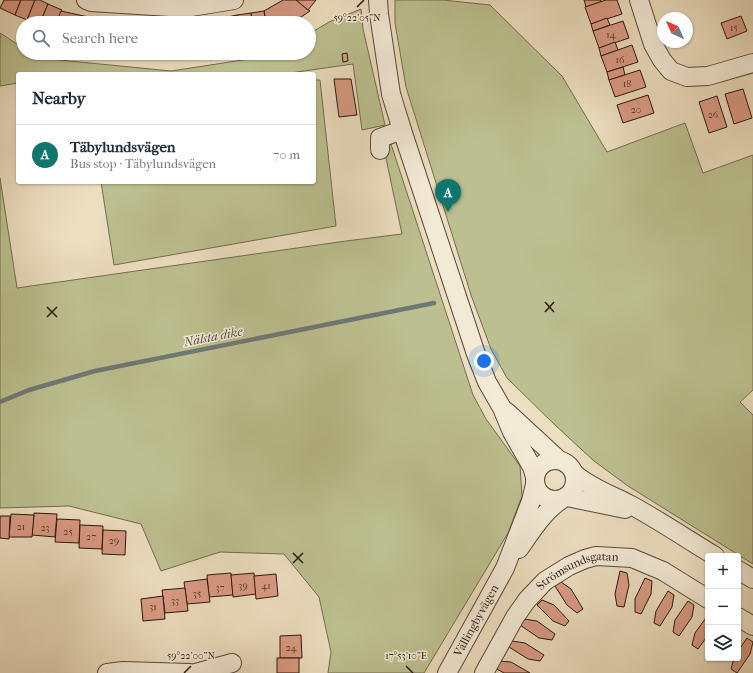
<!DOCTYPE html>
<meta charset="utf-8">
<style>
:root{--surface:#fff;--page:#f2f2f3;--text:#1f2937;--muted:#747a83;--line:#e0e1e3;--accent:#0f766e}
body{margin:0;font-family:"IM FELL French Canon",serif;background:var(--page);color:var(--text)}
.controls{position:absolute;right:12px;bottom:12px;display:grid;overflow:hidden;border-radius:4px;box-shadow:0 1px 3px #0004}
.controls button{width:36px;height:36px;display:grid;place-items:center;padding:0;border:0;border-bottom:1px solid var(--line);background:var(--surface);color:var(--text);font:20px sans-serif}
.compass{position:absolute;left:657px;top:12px;width:36px;height:36px;border-radius:50%;background:var(--surface);box-shadow:0 1px 3px #0004;rotate:315deg}
.you{position:absolute;left:484px;top:361px;width:14px;height:14px;margin:-10px;border:3px solid #fff;border-radius:50%;background:#1a73e8;box-shadow:0 0 0 6px #1a73e833}
.badge{display:grid;place-items:center;width:26px;height:26px;border-radius:50%;background:var(--accent);color:#fff;font-size:13px;font-weight:700}
.pin{position:absolute;translate:-50% -33px;filter:drop-shadow(0 1px 2px #0008)}
.pin::after{content:'';position:absolute;top:21px;width:14px;height:12px;background:inherit;clip-path:polygon(0 0,100% 0,50% 100%)}
.list{margin:0;padding:0;list-style:none}
h2{display:flex;justify-content:space-between;align-items:center;height:52px;margin:0;padding:0 16px;font-size:17px}
h2 small{font-size:13px;font-weight:400;color:var(--muted)}
.list li{display:grid;grid-template-columns:26px 1fr auto;gap:12px;align-items:center;box-sizing:border-box;height:60px;padding:0 16px;border-top:1px solid var(--line)}
.list b{display:block;font-size:15px;white-space:nowrap}
.list p{margin:0;font-size:13px;white-space:nowrap;color:var(--muted)}
.list em{font-size:13px;font-style:normal;color:var(--muted)}
.icon{flex:none;width:22px;height:22px;fill:none;stroke:currentColor;stroke-width:2;stroke-linecap:round;stroke-linejoin:round}
.map{position:relative;flex:none;width:753px;height:673px;overflow:hidden}
.search{position:absolute;background:var(--surface);box-shadow:0 1px 3px #0004;left:16px;top:16px;width:300px;height:44px;display:flex;align-items:center;gap:10px;box-sizing:border-box;padding:0 14px;border-radius:22px;color:var(--muted);font-size:15px}
.panel{position:absolute;background:var(--surface);box-shadow:0 1px 3px #0004;left:16px;top:72px;width:300px;height:112px;border-radius:4px}
.map>svg:first-child{display:block}
.green{fill:#bcc090;stroke:#746c4e}
.lines{fill:none;stroke-linecap:round;stroke-linejoin:round}
.stream{stroke:#6e7975;stroke-width:4.5}
.building{fill:#da9b84;stroke:#2b170c}
.minor-casing{stroke:#5b4939;stroke-width:20}
.minor{stroke:#f3ead6;stroke-width:18}
.ticks{fill:none;stroke:#2b170c;stroke-width:1.5}
.labels{text-anchor:middle;stroke-width:3;stroke-linejoin:round;paint-order:stroke}
.number-label{font-size:10px;fill:#57382a}
.street-label{font-size:12px;fill:#2b170c;stroke:#f3ead6}
.water-label{font-size:13px;font-style:italic;fill:#525049;stroke:#f3ead6}
.ticks-label{font-size:10px;text-anchor:middle;fill:#2b170c;stroke:#f3ead6;stroke-width:3;stroke-linejoin:round;paint-order:stroke}
</style>
<div class="map">
<svg width="753" height="673" viewBox="0 0 753 673">
<rect width="100%" height="100%" fill="#ecdec0"/>
<filter id="stains"><feTurbulence type="fractalNoise" baseFrequency=".005" numOctaves="4"/><feColorMatrix values="0 0 0 0 .2 0 0 0 0 .09 0 0 0 0 .02 0 0 0 .5 -.17"/></filter>
<radialGradient id="worn" r=".72"><stop offset=".6" stop-color="#630" stop-opacity="0"/><stop offset="1" stop-color="#630" stop-opacity=".3"/></radialGradient>
<g class="green">
<polygon points="395,0 443,0 490,5 562,76 607,152 685,123 703,173 753,155 753,390 740,402 753,415 753,564 628,486 594,461 555,425 507,378 491,349 471,295 406,87 395,23"/>
<polygon points="361,9 363,29 385,125 362,130 353,64 283,74 18,74 18,83 0,86 0,33 23,48 23,53 31,53 39,58 171,71 269,56 275,53 309,53 309,34 329,22"/>
<polygon points="314,80 320,80 336,226 114,265 101,182 314,182"/>
<polygon points="391,144 473,395 486,419 520,466 522,496 508,533 424,673 328,673 331,652 319,597 284,554 220,552 161,571 141,524 69,506 0,508 0,178 17,288 346,241 402,234 384,149"/>
</g>
<g class="lines">
<polyline class="stream" points="0,402 29,390 95,371 434,303"/>
</g>
<g class="building">
<polygon points="4,0 21,0 15,15 0,8"/>
<polygon points="21,0 35,0 27,20 15,15"/>
<polygon points="35,0 40,0 48,4 40,23 34,23 27,20"/>
<polygon points="283,0 296,0 310,11 292,23 266,23 264,11"/>
<polygon points="296,0 316,0 308,10"/>
<polygon points="584,0 601,0 601,2 586,7"/>
<polygon points="606,0 617,0 622,14 591,24 585,7"/>
<polygon points="48,4 62,10 56,23 40,23"/>
<polygon points="61,11 93,18 92,23 56,23"/>
<polygon points="264,11 266,23 252,23 251,13"/>
<polygon points="251,13 252,23 238,23 237,15"/>
<polygon points="237,15 238,23 224,23 223,18"/>
<polygon points="741,16 747,31 727,39 721,23"/>
<polygon points="93,17 107,18 107,23 92,23"/>
<polygon points="107,18 121,19 121,23 107,23"/>
<polygon points="223,18 224,23 209,23 209,20"/>
<polygon points="607,18 610,25 593,31 591,24"/>
<polygon points="121,19 135,21 135,23 121,23"/>
<polygon points="209,20 209,23 195,23 195,22"/>
<polygon points="623,21 629,38 599,48 593,31"/>
<polygon points="615,42 618,50 601,56 599,48"/>
<polygon points="632,45 638,62 607,72 601,56"/>
<polygon points="347,53 348,61 343,62 342,54"/>
<polygon points="623,67 625,75 609,80 607,72"/>
<polygon points="640,70 646,87 615,97 609,80"/>
<polygon points="334,79 351,79 357,115 339,117"/>
<polygon points="743,89 752,118 734,124 725,94"/>
<polygon points="648,95 654,113 623,123 617,105"/>
<polygon points="717,96 727,127 709,133 699,102"/>
<polygon points="34,513 57,514 55,537 32,535"/>
<polygon points="11,514 34,515 32,537 9,537"/>
<polygon points="0,516 10,516 9,539 0,538"/>
<polygon points="57,519 80,520 79,543 55,542"/>
<polygon points="80,525 103,526 102,549 79,548"/>
<polygon points="103,530 126,531 125,555 102,554"/>
<polygon points="620,571 627,573 629,585 624,607 617,606 615,594"/>
<polygon points="231,573 233,595 209,597 207,575"/>
<polygon points="254,573 256,594 233,597 231,575"/>
<polygon points="276,574 278,596 256,599 254,576"/>
<polygon points="645,578 652,581 651,594 641,614 635,612 635,599"/>
<polygon points="207,579 210,602 187,604 184,582"/>
<polygon points="561,582 571,589 583,609 577,613 567,605 555,586"/>
<polygon points="185,588 188,611 165,613 162,590"/>
<polygon points="668,591 674,595 672,607 660,626 654,623 656,611"/>
<polygon points="163,596 165,619 143,621 141,599"/>
<polygon points="542,600 554,605 569,621 565,626 553,621 537,605"/>
<polygon points="688,601 694,605 692,617 679,636 673,632 675,620"/>
<polygon points="708,615 708,635 698,649 692,645 695,633"/>
<polygon points="524,619 537,621 555,634 552,640 539,638 520,625"/>
<polygon points="301,635 302,658 280,658 280,636"/>
<polygon points="747,638 753,642 750,654 737,673 731,669 734,658 738,658 738,651"/>
<polygon points="512,641 525,643 544,655 540,661 528,659 509,647"/>
<rect x="277" y="658" width="22" height="15"/>
<polygon points="498,661 511,662 530,673 504,673 495,668"/>
</g>
<g class="lines">
<defs>
<g id="minor">
<polyline points="86,0 91,2 185,8 234,0"/>
<polyline points="378,0 379,14 391,94 402,130 476,354 487,382 502,408 512,432 532,467 535,477"/>
<polyline points="639,0 653,44 662,60 671,71 687,77 708,76 753,63"/>
<polyline points="380,150 380,138 402,130"/>
<polyline points="507,412 559,460"/>
<circle cx="555" cy="480" r="20"/>
<path d="M575,474C591,488 612,495 631,505C660,521 687,539 715,556"/>
<polyline points="567,497 625,509"/>
<path d="M519,549C531,532 543,512 561,500"/>
<polyline points="738,570 753,579"/>
<polyline points="738,617 753,626"/>
<polyline points="107,673 123,671 190,673"/>
<polyline points="196,673 232,663"/>
<path id="s1" d="M447,673L505,568L531,501L535,484"/>
<path id="s2" d="M484,673L515,617L527,600L545,581L569,566L585,559L596,556L632,558L663,571L708,599"/>
</g>
</defs>
<use href="#minor" class="minor-casing"/>
<use href="#minor" class="minor"/>
</g>
<path class="ticks" d="M357,7L364,0M545,302L554,312M47,307L57,317M545,312L554,302M47,317L57,307M293,553L303,563M293,563L303,553M406,666L413,673M184,673L191,666"/>
<g class="labels">
<g class="number-label">
<text x="734" y="31">15</text>
<text x="611" y="38">14</text>
<text x="620" y="63">16</text>
<text x="627" y="87">18</text>
<text x="636" y="113">20</text>
<text x="713" y="118">26</text>
<text x="21" y="530">21</text>
<text x="45" y="531">23</text>
<text x="68" y="535">25</text>
<text x="91" y="540">27</text>
<text x="114" y="544">29</text>
<text x="243" y="589">39</text>
<text x="266" y="589">41</text>
<text x="220" y="591">37</text>
<text x="197" y="597">35</text>
<text x="175" y="604">33</text>
<text x="153" y="610">31</text>
<text x="291" y="651">24</text>
</g>
<g class="street-label">
<text dy="4" stroke="none"><textPath href="#s2" startOffset="146">Strömsundsgatan</textPath></text>
<text dy="4" stroke="none"><textPath href="#s1" startOffset="60">Vällingbyvägen</textPath></text>
</g>
<g class="water-label">
<text transform="translate(213 336) rotate(-11)" y="5">Nälsta dike</text>
</g>
</g>
<g class="ticks-label">
<text x="357" y="21">59°22'05"N</text>
<text x="191" y="659">59°22'00"N</text>
<text x="406" y="659">17°53'10"E</text>
</g>
<rect width="100%" height="100%" filter="url(#stains)"/>
<rect width="100%" height="100%" fill="url(#worn)"/>
</svg>
<div class="controls">
<button>+</button>
<button>−</button>
<button><svg class="icon" aria-label="layers" viewBox="0 0 24 24"><path d="M12 4l9 5-9 5-9-5zM3 14l9 5 9-5"/></svg></button>
</div>
<svg class="compass" viewBox="-18 -18 36 36"><path d="M0-13l5 13h-10z" fill="#e53935"/><path d="M0 13l5-13h-10z" fill="#747a83"/></svg>
<div class="you"></div>
<div class="pin badge" style="left:448px;top:212px">A</div>
<div class="search"><svg class="icon" aria-label="search" viewBox="0 0 24 24"><circle cx="10" cy="10" r="6"/><path d="M15 15l6 6"/></svg>Search here</div>
<section class="panel">
<h2>Nearby<small></small></h2>
<ul class="list">
<li><span class="badge">A</span><div><b>Täbylundsvägen</b><p>Bus stop · Täbylundsvägen</p></div><em>70 m</em></li>
</ul>
</section>
</div>
